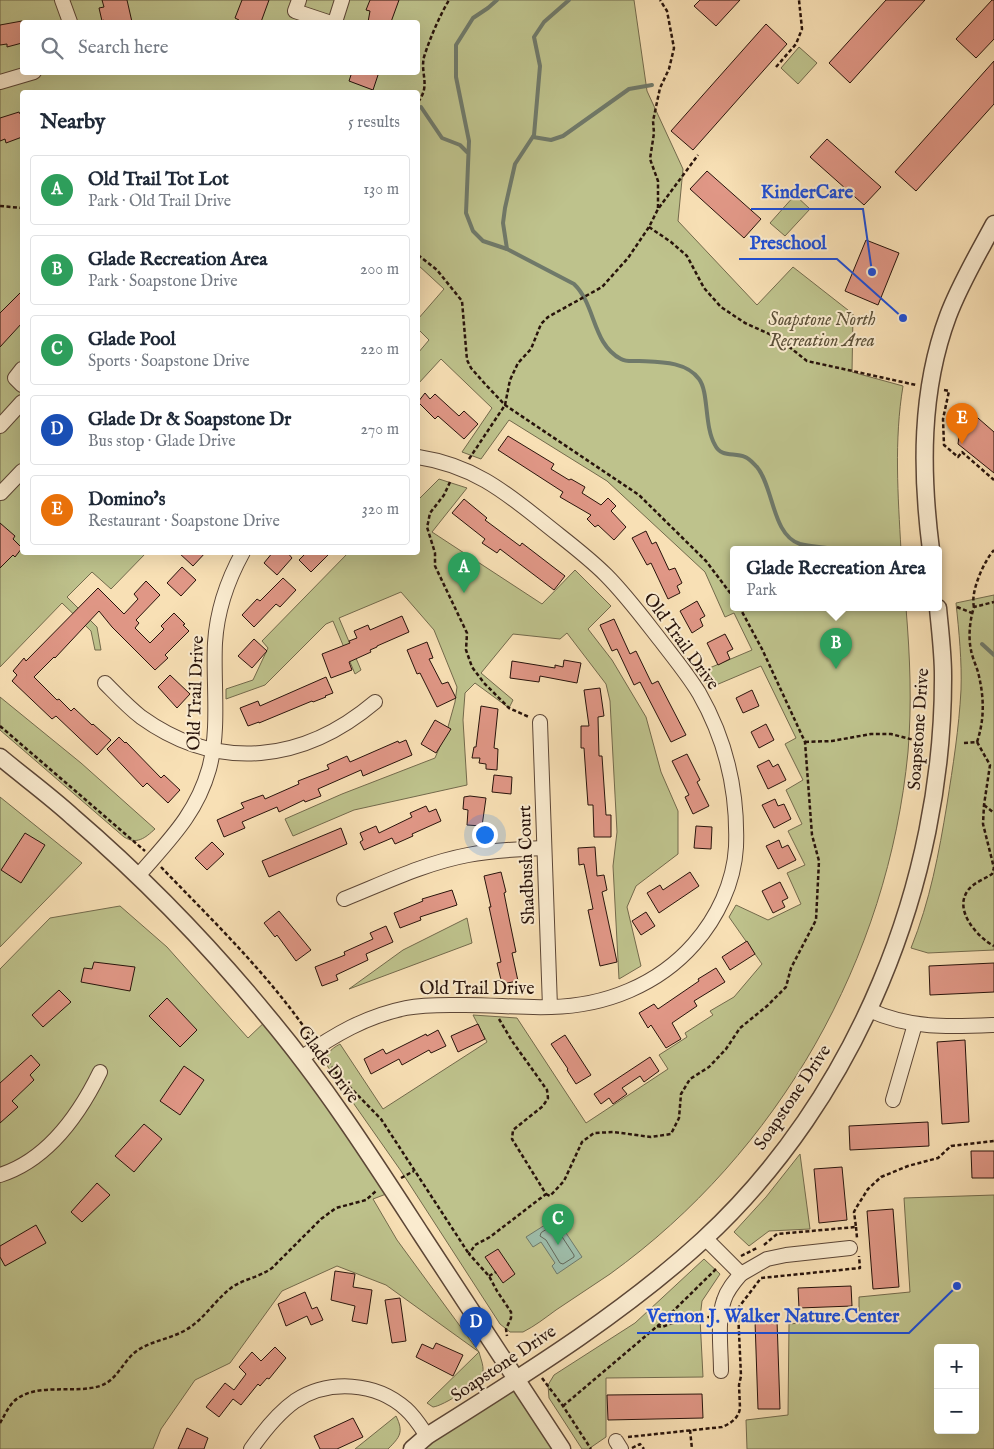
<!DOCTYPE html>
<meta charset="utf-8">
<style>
:root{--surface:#fff;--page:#f6f6f7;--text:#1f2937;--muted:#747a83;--line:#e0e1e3;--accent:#111827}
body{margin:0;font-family:"IM FELL English",serif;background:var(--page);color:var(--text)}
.controls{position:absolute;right:15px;bottom:15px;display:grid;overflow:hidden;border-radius:5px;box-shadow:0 5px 20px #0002}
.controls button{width:45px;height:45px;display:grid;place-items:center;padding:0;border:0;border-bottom:1px solid var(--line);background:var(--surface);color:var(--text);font:25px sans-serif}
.you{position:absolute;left:484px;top:834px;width:18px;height:18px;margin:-12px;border:4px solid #fff;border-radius:50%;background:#1a73e8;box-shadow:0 0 0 8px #1a73e833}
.badge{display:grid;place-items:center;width:32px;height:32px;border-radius:50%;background:var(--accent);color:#fff;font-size:16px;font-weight:700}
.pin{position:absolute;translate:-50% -41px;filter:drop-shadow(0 1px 2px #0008)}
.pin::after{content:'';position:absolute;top:26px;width:18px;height:15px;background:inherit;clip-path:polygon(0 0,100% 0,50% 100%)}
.popup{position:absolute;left:730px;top:546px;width:212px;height:65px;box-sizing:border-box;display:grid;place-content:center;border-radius:5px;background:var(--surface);filter:drop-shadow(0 1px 4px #0005);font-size:16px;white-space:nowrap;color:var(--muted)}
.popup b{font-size:19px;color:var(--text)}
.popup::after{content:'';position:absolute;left:50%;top:100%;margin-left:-10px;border:10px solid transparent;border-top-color:var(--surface)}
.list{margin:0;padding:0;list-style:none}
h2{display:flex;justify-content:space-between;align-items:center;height:65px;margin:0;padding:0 20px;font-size:21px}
h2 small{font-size:16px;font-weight:400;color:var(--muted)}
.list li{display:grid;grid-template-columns:32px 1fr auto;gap:15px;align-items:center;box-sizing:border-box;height:70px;margin:0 10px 10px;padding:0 10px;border:1px solid var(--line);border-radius:5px}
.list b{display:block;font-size:19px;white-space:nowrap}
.list p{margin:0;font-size:16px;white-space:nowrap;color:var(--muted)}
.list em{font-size:16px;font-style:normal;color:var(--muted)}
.icon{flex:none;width:28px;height:28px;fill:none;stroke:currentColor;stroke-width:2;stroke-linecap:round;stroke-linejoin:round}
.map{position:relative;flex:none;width:994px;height:1449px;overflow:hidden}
.search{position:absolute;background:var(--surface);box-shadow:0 5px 20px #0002;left:20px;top:20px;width:400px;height:55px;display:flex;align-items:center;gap:12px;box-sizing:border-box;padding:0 18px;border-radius:5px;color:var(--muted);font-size:19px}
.panel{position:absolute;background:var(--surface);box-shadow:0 5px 20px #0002;left:20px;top:90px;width:400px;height:465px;border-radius:5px}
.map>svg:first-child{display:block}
.green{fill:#bec28c;stroke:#736a4c;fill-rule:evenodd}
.water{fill:#9ebdaa;stroke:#6f796a}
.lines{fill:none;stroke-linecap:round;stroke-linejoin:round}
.shore{stroke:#63685a;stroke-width:1}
.stream{stroke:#6f796a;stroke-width:4}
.building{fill:#e09786;stroke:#28130b}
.minor-casing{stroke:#5c4636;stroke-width:16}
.tertiary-casing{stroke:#5c4636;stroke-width:19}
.path{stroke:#28130b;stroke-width:2.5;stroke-dasharray:4 2.5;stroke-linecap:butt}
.minor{stroke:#faebcf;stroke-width:14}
.tertiary{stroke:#faebcf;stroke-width:16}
.labels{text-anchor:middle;stroke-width:4;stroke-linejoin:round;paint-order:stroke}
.park-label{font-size:18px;font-style:italic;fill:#5c5038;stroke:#faebcf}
.street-label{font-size:18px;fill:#28130b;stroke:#faebcf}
.leader{fill:none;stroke:#1d4ed8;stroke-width:2}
.callout-dot{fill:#1d4ed8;stroke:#faebcf;stroke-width:2}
.callout-label{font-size:19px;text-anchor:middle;font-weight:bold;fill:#1d4ed8;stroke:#faebcf;stroke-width:4;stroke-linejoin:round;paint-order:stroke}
</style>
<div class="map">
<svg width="994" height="1449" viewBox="0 0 994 1449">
<rect width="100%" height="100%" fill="#f8e0b5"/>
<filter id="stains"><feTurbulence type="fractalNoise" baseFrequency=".004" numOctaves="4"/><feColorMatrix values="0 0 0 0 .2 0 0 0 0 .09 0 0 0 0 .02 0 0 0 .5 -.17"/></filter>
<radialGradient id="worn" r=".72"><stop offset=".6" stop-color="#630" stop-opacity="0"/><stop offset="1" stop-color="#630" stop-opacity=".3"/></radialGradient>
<g class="green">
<path d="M0,0H634L647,91L683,169L678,221L757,305L793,267L853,314L852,372L903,386C894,440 898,496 901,550H734V608H906C910,656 912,704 908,752C888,959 779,1152 610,1274C592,1286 574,1298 556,1310C545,1318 535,1326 523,1332H510L500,1324L401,1171L328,1067C323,1055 331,1049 340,1044L383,1109L487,1042L473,1015L517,1018L586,1123L668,1069L659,1055L687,1037L685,1033L713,1015L710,1011L734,997L762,964L729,917L736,905L768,920L801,904L787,873L805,865L788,831L802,824L786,790L803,780L785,744L796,738L761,666L709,688L700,672L752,650L734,613L725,617L705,572L607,481L509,420L481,459L462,452L492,408L441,359L418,384V353L429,340L418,329V319L444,289L418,265V92H22V552L146,553L111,589L92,572L67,597L97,627L101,650H95L91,631L62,603L0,667ZM22,22H418V72H22Z"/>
<polygon points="799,47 817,63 798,84 781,68"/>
<polygon points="795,195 810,209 785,236 770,223"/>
<polygon points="439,479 467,488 432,532 542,604 575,570 611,606 588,629 612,660 646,717 661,772 678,811 678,854 636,886 627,907 641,966 619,979 613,866 617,832 610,701 606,684 567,633 560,639 513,634 481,673 513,700 509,708 475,683 465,693 463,720 467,785 354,810 293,836 285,819 342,794 435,758 448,727 455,702 457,687 434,630 401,592 339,618 361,670 355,674 333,621 326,624 265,685 226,699 226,689 253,680 268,648 262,641 348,553 418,552 418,500"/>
<path d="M994,595V950L928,953L911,948C930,901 939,853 947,804C953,766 959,728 961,690C962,661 959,632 956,603Z"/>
<path d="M0,697L81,763L155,829C145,838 137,845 124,837L0,730Z"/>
<polygon points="0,797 82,863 0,947"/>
<path d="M120,906L167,947L248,1038L269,1018L394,1191L373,1199L397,1240L479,1352C481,1360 485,1368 482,1375C478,1384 443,1406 433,1407L427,1403L479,1352L386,1285L337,1266L282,1291L230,1363L195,1380L161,1429L153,1449H0V969L50,918Z"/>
<polygon points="467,918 472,943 349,989 403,950"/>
<polygon points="800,1154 810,1229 769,1231 749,1246 734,1232 766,1197"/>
<path d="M994,1195V1449H747L746,1420L788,1415L789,1324L859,1318V1297L910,1292L904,1198ZM938,1348H975V1430H938Z"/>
<polygon points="704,1259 720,1274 702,1301 700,1318 703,1377 606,1378 606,1437 590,1448 591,1449 582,1449 549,1398 548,1385 554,1375 635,1323"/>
<polygon points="517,1379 562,1449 412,1449"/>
<path d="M396,1416C404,1432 400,1437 388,1449H355Z"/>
</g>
<polygon class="water" points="556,1218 582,1257 557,1274 552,1266 555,1263 541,1242 533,1247 526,1237"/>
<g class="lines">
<polygon class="shore" points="552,1226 555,1226 574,1255 574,1257 563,1264 560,1263 546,1240 540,1236 541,1233"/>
<g class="stream">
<path d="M497,0L488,8L473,18L456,45V77L469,141L466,213L473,231L483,241L507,249L574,284C596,305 592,344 621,359C626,362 633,361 639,361C659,362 686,361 699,379C709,392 704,426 715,445C721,458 735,452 745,457C749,458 754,464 757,467C774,488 772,535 800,544C812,547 826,547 838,550"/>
<polyline points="421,107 442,138 460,145 467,152"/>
<polyline points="533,137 551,140 563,136 629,89 652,85"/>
<polyline points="507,249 503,223 505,208 515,164 534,135 540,66 534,37 544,22 569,0"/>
<polyline points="982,644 994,655"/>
</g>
</g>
<g class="building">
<polygon points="102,0 127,0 132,22 105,22 104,20 102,21 99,8 104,7"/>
<polygon points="242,0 269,0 261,22 238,22 239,20 235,18"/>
<polygon points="370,0 399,0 391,22 368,22 370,11 366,10"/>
<polygon points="700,0 740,0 716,26 694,6"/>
<polygon points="886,0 925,0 850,83 829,63"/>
<polygon points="992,0 994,0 994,39 976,58 956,39"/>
<polygon points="22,21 22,43 7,47 7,44 0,45 0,25"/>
<polygon points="766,24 787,44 693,150 671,131"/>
<polygon points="994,61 994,104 916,191 895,172"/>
<polygon points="352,72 379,72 373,90 349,81"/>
<polygon points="19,112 20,114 22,112 22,137 6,143 5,139 0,141 0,118"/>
<polygon points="827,139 881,187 864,205 810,157"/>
<polygon points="707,171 761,219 744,238 690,189"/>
<polygon points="866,240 899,253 878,305 845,291"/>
<polygon points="22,291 22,323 0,347 0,313"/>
<polygon points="425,393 430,399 435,394 459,416 464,411 478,424 464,439 438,416 435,419 418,402"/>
<polygon points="963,405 994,432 994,473 958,444"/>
<polygon points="508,436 554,464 551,469 569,480 571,479 585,487 582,493 601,505 608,498 616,506 611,511 626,527 614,540 598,525 595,527 587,519 591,515 560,497 563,492 498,450"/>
<polygon points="464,499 487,518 485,520 520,546 522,543 565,576 554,590 500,549 497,553 482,543 485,539 452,513"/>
<polygon points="0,523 15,536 13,539 22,548 15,557 13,555 0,568"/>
<polygon points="646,531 652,544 656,542 669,570 675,568 682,583 677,586 680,593 668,599 651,563 647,565 632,538"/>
<polygon points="178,552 206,552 193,566"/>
<polygon points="273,552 287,552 292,558 277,575 264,563"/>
<polygon points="307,552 331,552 311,572 299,560"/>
<polygon points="182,567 196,580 181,596 167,583"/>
<polygon points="283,578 296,590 280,607 276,604 254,627 242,615 257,599 260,601"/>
<polygon points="146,581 160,595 136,620 139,623 135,628 150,643 164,629 161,626 174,613 185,624 183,625 189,631 165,655 168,658 155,670 112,627 99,611 55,658 54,657 34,677 57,700 59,699 71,711 74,708 92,725 93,724 111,740 97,755 56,716 52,719 12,681 17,675 13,671 24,658 26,661 98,588 124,614 138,599 134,594"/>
<polygon points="697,601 705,616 700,619 703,626 692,633 680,611"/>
<polygon points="402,616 409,632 377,646 377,647 370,650 371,652 349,662 352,670 331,678 322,654 350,643 349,641 357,638 354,631 368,625 370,630"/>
<polygon points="614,619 630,654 636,651 652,684 658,681 686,735 671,742 640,682 634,685 617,649 612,651 600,625"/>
<polygon points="725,634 733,649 727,652 730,659 718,665 707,643"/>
<polygon points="254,639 267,651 252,668 238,656"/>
<polygon points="427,642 433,658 429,659 442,684 448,682 456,698 437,707 420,673 417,674 407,650"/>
<polygon points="564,660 581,663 577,683 540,676 539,682 510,678 512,661 555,668 555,665 563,667"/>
<polygon points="170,675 190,694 177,708 158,687"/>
<polygon points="326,677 333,693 325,696 326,697 313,702 312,701 259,723 259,722 248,726 240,708 258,701 260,706"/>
<polygon points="600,688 604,716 598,717 599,756 602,756 606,815 611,815 611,837 594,837 593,805 588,805 584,748 581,748 581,726 589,726 584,690"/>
<polygon points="752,690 759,706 743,713 736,698"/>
<polygon points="481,706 498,709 494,748 498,749 497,770 486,769 486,764 479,763 480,758 472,758 474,747 476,747"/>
<polygon points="435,720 451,729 436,753 421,744"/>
<polygon points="766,724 774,740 759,748 751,732"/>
<polygon points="119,737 125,743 126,742 161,778 164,775 180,790 168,803 147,783 143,787 107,749"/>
<polygon points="406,740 412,755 363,776 361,770 318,789 321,796 305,802 304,800 279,812 277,807 242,822 245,828 224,837 217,820 244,808 241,803 263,795 265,799 299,784 298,781 329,769 327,765 347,756 350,762 398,741 399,743"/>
<polygon points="687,754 700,780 697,782 709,806 693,814 685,797 689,795 672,761"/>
<polygon points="769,760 773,767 778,764 786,780 768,789 757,766"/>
<polygon points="494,775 512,777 511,794 492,792"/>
<polygon points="470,796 486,798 482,826 467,825 468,810 463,809 464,797"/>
<polygon points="775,799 778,806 784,804 791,819 774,828 762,805"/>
<polygon points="426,806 429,812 436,809 441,821 412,834 413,836 395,844 392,838 364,850 360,842 363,840 360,833 376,826 379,833 412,817 410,813"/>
<polygon points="696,826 712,827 711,849 694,848"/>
<polygon points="341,828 347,844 269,877 262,861"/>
<polygon points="25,833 45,845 21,883 1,870"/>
<polygon points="779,840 782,848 788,845 796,860 778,869 766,846"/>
<polygon points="212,842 224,854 207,870 195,858"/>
<polygon points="595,847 597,876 604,875 607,890 602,892 617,962 600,966 588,910 593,909 584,864 579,865 578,848"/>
<polygon points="501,872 506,892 504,893 510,923 516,952 512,953 518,981 502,984 497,963 501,962 489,907 491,907 484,876"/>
<polygon points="690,872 699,886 659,913 647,893 660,885 663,890"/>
<polygon points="780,882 788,898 782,901 785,907 773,913 762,891"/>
<polygon points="452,890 457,905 420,917 421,920 400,928 394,913 423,901 422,899"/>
<polygon points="279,911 311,950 296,961 277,935 275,937 264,923"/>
<polygon points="646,912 655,926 641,935 632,921"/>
<polygon points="386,926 393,942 366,954 368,960 336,975 338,980 322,986 315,967 345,955 344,952 373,939 370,933"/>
<polygon points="747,941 755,954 730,970 722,957"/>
<polygon points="94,962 135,967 130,991 81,982 84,968 92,969"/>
<polygon points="994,963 994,992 930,995 929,966"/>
<polygon points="716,968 725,982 694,1001 697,1006 672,1023 681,1039 666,1048 651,1025 648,1028 639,1013 654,1004 658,1009 699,981 698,979"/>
<polygon points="59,990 71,1002 43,1027 32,1015"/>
<polygon points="167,998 197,1030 180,1047 149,1016"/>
<polygon points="478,1024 485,1039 458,1052 451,1036"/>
<polygon points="438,1030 446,1046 431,1053 429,1050 402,1065 399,1059 371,1074 364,1059 383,1049 386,1054 426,1034 427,1036"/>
<polygon points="565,1035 591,1075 576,1084 567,1070 568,1069 551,1044"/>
<polygon points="965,1040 969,1122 942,1124 937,1042"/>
<polygon points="31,1055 40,1065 30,1075 34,1080 12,1101 18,1107 0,1123 0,1083"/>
<polygon points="650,1057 659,1071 644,1082 640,1076 622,1088 627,1094 613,1104 609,1098 601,1104 594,1094"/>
<polygon points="184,1066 204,1080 180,1115 160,1101"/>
<polygon points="928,1122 929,1146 850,1150 849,1126"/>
<polygon points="144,1124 162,1139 134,1172 115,1156"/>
<polygon points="971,1151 994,1151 994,1178 972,1178"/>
<polygon points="842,1167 847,1220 819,1223 814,1169"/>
<polygon points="97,1183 110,1195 82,1222 71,1212"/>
<polygon points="893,1209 899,1287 873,1289 867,1211"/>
<polygon points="36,1225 46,1243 5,1266 0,1257 0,1246"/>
<polygon points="498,1249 515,1274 503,1283 485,1257"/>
<polygon points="335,1271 355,1274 353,1287 372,1290 367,1324 352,1321 355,1306 331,1300"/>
<polygon points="851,1286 852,1306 799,1308 798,1288"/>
<polygon points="305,1292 312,1309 317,1307 323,1320 311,1325 307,1316 286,1326 278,1304"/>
<polygon points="400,1298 406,1341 392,1343 385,1300"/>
<polygon points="777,1320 780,1409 758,1409 755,1321"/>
<polygon points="436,1343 463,1355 453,1376 416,1357 422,1344 433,1349"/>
<polygon points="275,1347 286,1358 269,1379 267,1378 260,1386 258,1384 241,1405 233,1399 219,1417 206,1407 225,1383 234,1390 246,1374 239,1367 252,1352 261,1361"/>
<polygon points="702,1394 703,1418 608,1420 607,1395"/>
<polygon points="353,1418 363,1437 337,1449 320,1449 314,1436"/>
<polygon points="187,1428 208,1438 204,1449 178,1449"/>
</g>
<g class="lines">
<defs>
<g id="minor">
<polyline points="62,0 70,22"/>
<polyline points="299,0 295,11 328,22"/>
<polyline points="335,22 342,0"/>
<polyline points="0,82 34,72"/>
<polyline points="22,369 15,378 22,385"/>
<polyline points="0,426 22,402"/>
<polyline points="0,492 1,493 22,471"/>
<path d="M105,683C117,695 128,707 141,717C219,773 304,762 375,702"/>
<polyline points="540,722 550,1007"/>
<path d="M138,876C168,841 196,815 209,769C220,729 213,684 215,643C217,610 227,581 243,552"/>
<path d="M344,899C384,883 425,863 468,855C493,850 519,849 544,848"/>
<path d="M869,1010C911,1029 949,1027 994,1025"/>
<path d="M301,1058C334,1035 366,1016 406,1008C426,1004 445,1005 465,1005C494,1005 522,1008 551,1007C605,1006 658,985 694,944C717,918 734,883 736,847C738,793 726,740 699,693C688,675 674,658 661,641C643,618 626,595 606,575C587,556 565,540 544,523C503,490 471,465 418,457"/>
<polyline points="893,1100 915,1024"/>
<path d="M0,1175C47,1160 79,1115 100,1072"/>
<polyline points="705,1238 741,1274 767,1259 786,1255 850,1248"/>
<path d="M721,1371C721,1350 717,1320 724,1300C727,1290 734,1282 741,1274"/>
<polyline points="616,1441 621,1449"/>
<path d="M251,1449C263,1432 278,1413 295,1401C329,1379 376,1382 406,1409C415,1417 421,1427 427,1436"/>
</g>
<g id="tertiary">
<path d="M931,550C921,472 920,391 948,316C960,284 978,254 994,224"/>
<path d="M0,757C24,777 50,796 73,817C144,878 209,945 268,1017C325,1085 373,1160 421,1234C468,1306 515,1377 562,1449"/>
<path d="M412,1449L427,1436C522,1376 620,1316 703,1240C856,1099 944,882 943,675C943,653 940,630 938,608"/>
</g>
</defs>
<use href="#minor" class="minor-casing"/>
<use href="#tertiary" class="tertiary-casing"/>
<g class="path">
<polyline points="776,67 796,44 802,29 799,0"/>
<path d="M418,102C431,85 420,74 424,57C430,38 439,17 449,0"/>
<polyline points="0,206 22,208"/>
<polyline points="658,208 658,181 650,159 654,133 653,121 660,88 669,69 674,48 667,11 660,0"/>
<polyline points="649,227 671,242 687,256 704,288 721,307 745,323 778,338 807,361 916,385"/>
<polyline points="418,255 437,270 462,301 467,360 471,368 486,385 505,405 639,495 706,561 734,598"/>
<polyline points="944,390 949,391 943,419 944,445 958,457 962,452 994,480"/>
<polyline points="469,459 505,405 510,380 518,363 531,349 541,324 548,317 602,287 628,258 649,227 658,209 698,155"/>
<polyline points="450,482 444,495 430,513 428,523 427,527 435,553 435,566 467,633 466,650 472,667 484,683 509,708 529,717"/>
<polyline points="957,607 972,613"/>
<path d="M974,607C970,592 984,561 994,550"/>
<polyline points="0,726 145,851"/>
<polyline points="805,742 832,741 871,734 891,734 918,741"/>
<path d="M977,742C985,718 984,696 978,672C976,665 972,657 971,650C968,637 970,619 974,607L994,602"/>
<path d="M964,743L977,742L990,765L984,805L983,824L994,868L992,874C985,879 975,882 969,889C952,909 977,937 994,946"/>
<polyline points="984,805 994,813"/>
<path d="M161,867C213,921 269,975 311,1037"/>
<polyline points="499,1019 512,1041 547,1090 548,1098 543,1106 513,1130 512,1139 546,1194 490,1237 475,1245 469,1254 489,1276 497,1291 511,1312 511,1318 506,1329 507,1336"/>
<polyline points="324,1056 338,1075 381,1119 469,1254"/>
<polyline points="401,1178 414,1171"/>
<polyline points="546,1194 550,1196 564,1181 582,1142 594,1133 614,1132 651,1137 671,1134 679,1118 681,1094 690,1079 709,1067 726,1049 740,1028 767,1006 786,987 791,968 816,920 819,861 812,835 805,742 762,649 740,608"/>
<polyline points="856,1227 857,1238"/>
<polyline points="764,1245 777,1234 856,1227 854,1212 856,1208 868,1189 881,1177 908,1166 938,1158 951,1146 994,1141"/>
<polyline points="741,1256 757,1248"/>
<polyline points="489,1276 496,1272"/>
<polyline points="657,1326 662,1327 683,1319 709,1317"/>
<polyline points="542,1378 563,1406 591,1449"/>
<polyline points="563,1406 661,1323 716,1269"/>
<path d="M0,1423C5,1415 9,1404 18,1398C41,1383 74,1394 100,1386C118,1380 123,1360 138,1350C152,1341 169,1339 184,1331C204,1320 214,1301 231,1288C243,1279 258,1278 272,1268L321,1219L336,1208L366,1200L376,1191"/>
<polyline points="690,1430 692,1449"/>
<path d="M628,1437L722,1427C730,1424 739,1418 740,1408L739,1385L741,1376L738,1311L739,1307L761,1278L860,1268L859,1256"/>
<polyline points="632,1448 640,1444 644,1449"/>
</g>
<use href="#minor" class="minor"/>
<use href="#tertiary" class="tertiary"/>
</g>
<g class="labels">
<g class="park-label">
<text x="822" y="325">Soapstone North<tspan x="822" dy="21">Recreation Area</tspan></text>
</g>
<g class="street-label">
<text transform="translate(682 641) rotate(54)" y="6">Old Trail Drive</text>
<text transform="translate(195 693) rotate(-88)" y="6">Old Trail Drive</text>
<text transform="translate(918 729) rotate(-86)" y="6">Soapstone Drive</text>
<text transform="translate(526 865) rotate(-92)" y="6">Shadbush Court</text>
<text x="477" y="994">Old Trail Drive</text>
<text transform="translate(329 1064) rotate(54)" y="6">Glade Drive</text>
<text transform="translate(792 1097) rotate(-56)" y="6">Soapstone Drive</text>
<text transform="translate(503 1363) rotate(-34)" y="6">Soapstone Drive</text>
</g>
</g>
<path class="leader" d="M872 272L863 209H751M903 318L837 259H739M957 1286L909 1333H637"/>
<g class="callout-dot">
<circle cx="872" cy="272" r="5"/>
<circle cx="903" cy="318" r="5"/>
<circle cx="957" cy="1286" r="5"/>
</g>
<g class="callout-label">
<text x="807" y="198">KinderCare</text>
<text x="788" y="249">Preschool</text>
<text x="773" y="1322">Vernon J. Walker Nature Center</text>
</g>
<rect width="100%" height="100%" filter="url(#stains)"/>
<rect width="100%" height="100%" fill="url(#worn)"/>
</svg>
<div class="controls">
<button>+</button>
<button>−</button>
</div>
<div class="you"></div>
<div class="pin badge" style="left:464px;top:593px;background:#2e9e5b">A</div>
<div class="pin badge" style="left:836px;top:669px;background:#2e9e5b">B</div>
<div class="popup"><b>Glade Recreation Area</b>Park</div>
<div class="pin badge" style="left:558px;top:1245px;background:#2e9e5b">C</div>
<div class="pin badge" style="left:476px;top:1348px;background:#1a4fb4">D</div>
<div class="pin badge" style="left:962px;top:444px;background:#e8710a">E</div>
<div class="search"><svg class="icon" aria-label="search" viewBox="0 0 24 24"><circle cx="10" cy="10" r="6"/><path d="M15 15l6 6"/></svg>Search here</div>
<section class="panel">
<h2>Nearby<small>5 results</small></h2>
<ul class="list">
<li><span class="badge" style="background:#2e9e5b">A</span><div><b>Old Trail Tot Lot</b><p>Park · Old Trail Drive</p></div><em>130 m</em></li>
<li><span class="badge" style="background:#2e9e5b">B</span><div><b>Glade Recreation Area</b><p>Park · Soapstone Drive</p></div><em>200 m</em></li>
<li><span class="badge" style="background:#2e9e5b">C</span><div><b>Glade Pool</b><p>Sports · Soapstone Drive</p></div><em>220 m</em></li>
<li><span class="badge" style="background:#1a4fb4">D</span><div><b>Glade Dr &amp; Soapstone Dr</b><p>Bus stop · Glade Drive</p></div><em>270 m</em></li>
<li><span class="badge" style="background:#e8710a">E</span><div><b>Domino's</b><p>Restaurant · Soapstone Drive</p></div><em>320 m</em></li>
</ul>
</section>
</div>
